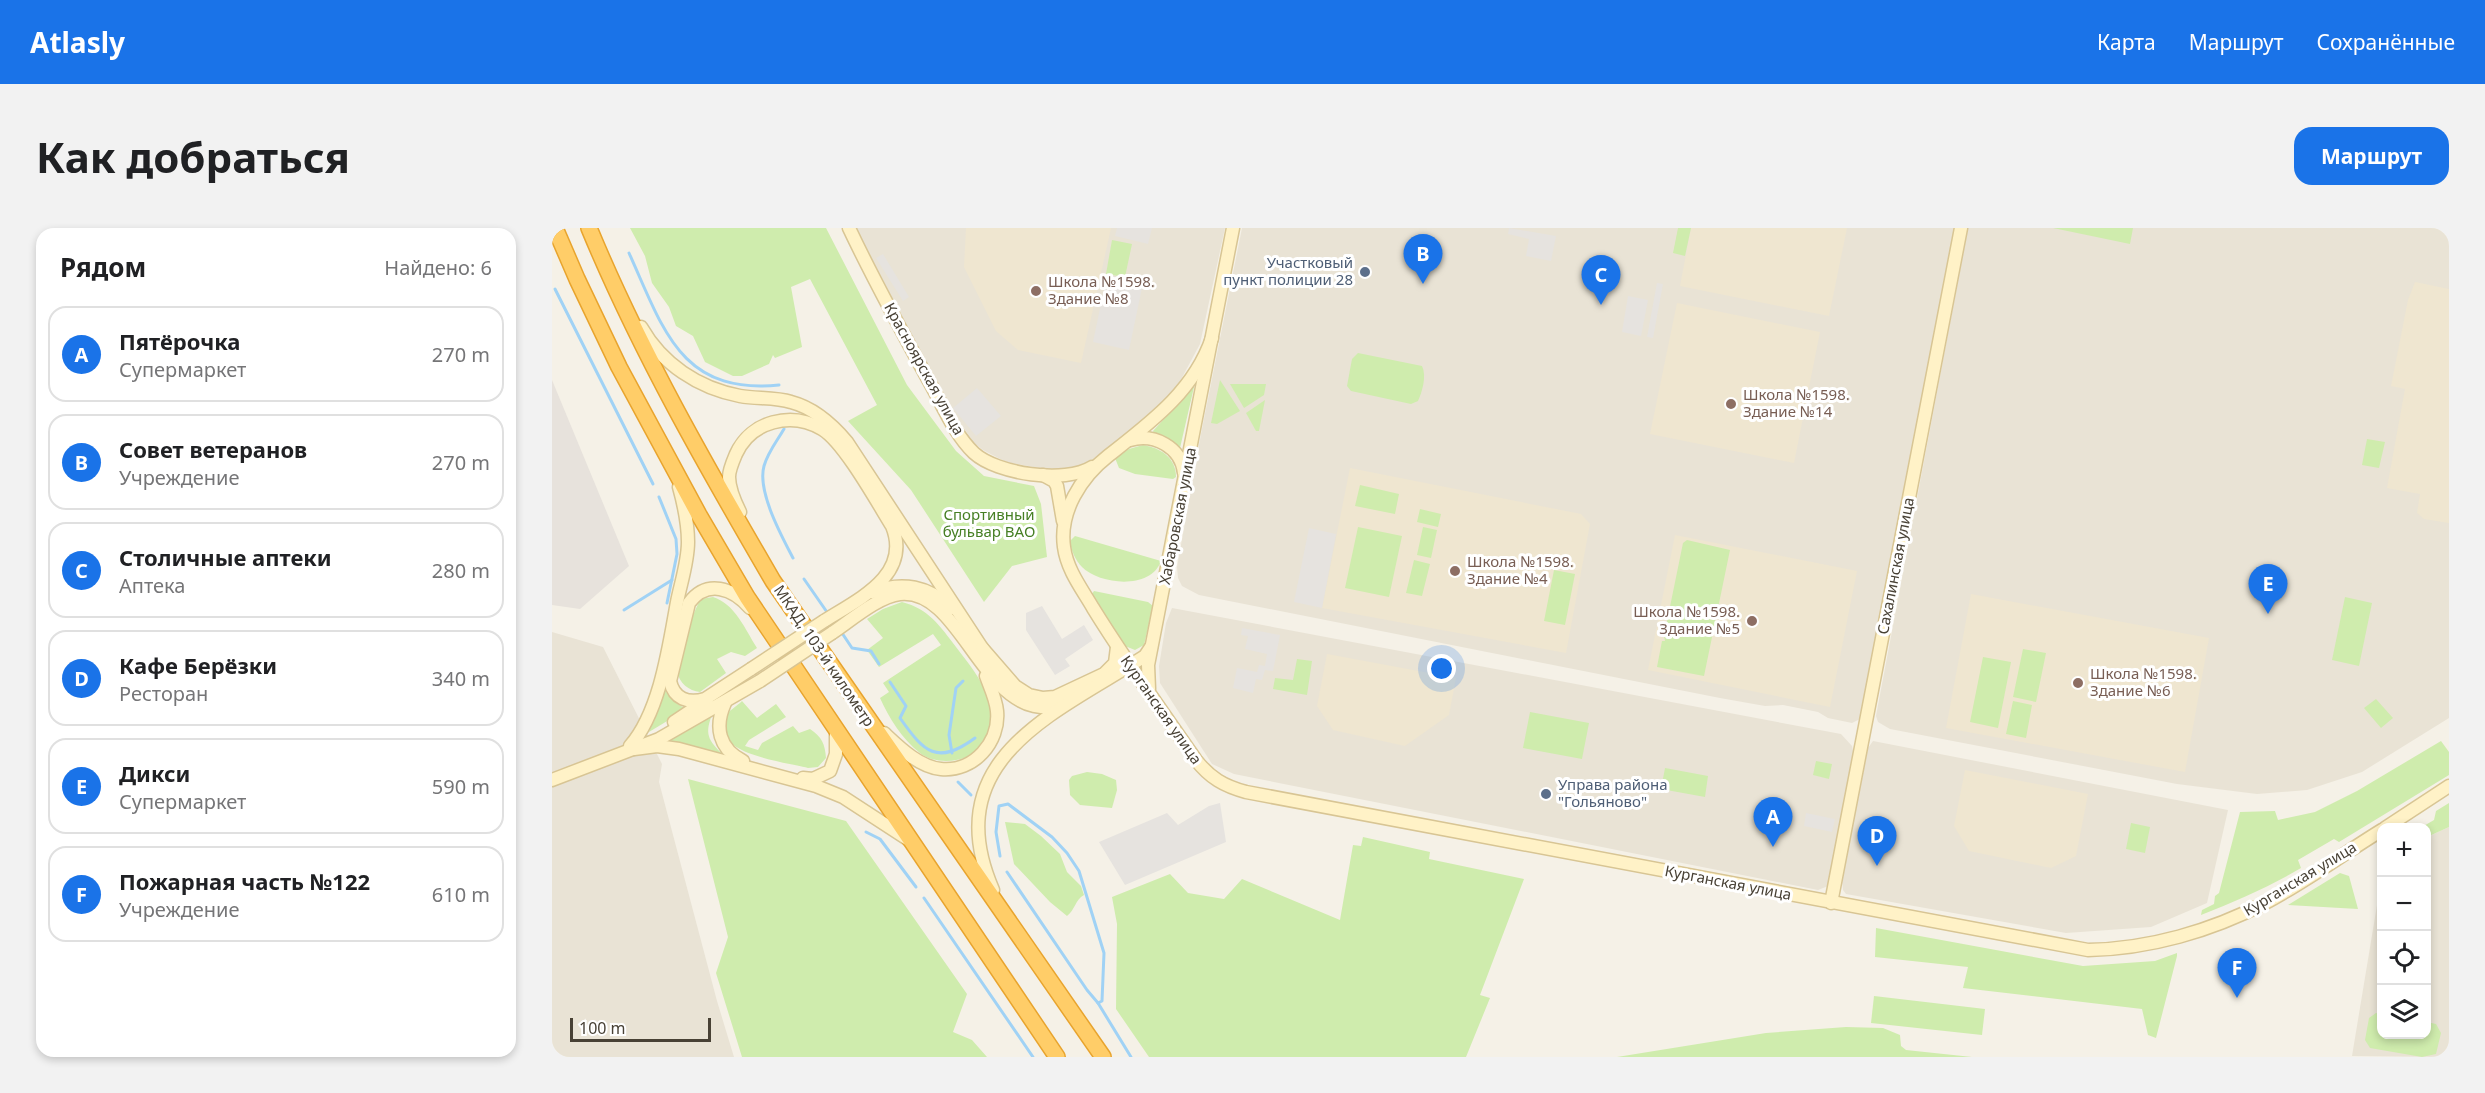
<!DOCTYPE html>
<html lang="ru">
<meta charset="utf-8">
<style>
:root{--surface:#fff;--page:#f2f2f2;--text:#202124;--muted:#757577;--line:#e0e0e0;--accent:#1a73e8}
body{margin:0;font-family:"Noto Sans",sans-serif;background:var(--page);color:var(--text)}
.controls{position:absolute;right:18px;bottom:18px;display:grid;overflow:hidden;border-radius:12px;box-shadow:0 3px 9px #0003}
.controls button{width:54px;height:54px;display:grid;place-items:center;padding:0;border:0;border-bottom:2px solid var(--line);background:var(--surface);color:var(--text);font:30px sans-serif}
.scale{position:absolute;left:18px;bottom:15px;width:141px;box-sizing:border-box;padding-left:6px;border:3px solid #484135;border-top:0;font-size:16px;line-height:21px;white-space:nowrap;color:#484135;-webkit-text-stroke:4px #fff;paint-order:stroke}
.you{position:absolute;left:890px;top:441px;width:21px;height:21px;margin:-15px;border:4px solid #fff;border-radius:50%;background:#1a73e8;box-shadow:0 0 0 9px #1a73e833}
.badge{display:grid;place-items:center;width:39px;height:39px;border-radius:50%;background:var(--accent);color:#fff;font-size:20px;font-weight:700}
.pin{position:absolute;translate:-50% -50px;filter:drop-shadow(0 2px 3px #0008)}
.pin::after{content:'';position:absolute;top:32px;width:21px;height:18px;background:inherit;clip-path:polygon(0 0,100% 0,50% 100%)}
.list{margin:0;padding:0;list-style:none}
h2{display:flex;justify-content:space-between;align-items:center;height:78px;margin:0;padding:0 24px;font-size:26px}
h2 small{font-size:20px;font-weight:400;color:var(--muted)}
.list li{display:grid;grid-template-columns:39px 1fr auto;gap:18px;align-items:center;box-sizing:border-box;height:96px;margin:0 12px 12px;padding:0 12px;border:2px solid var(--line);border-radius:18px}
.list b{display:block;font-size:22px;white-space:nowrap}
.list p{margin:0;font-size:20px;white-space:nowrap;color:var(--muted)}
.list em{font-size:20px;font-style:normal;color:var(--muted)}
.icon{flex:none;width:33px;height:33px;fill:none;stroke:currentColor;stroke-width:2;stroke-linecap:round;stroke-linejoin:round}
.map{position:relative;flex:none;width:1897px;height:829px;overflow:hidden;border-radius:18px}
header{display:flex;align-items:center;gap:36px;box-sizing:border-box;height:84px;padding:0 30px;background:var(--accent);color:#fff}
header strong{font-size:28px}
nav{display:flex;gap:33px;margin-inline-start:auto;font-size:21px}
.intro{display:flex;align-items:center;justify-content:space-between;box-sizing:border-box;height:144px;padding:0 36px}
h1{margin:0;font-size:42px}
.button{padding:15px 27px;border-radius:18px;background:var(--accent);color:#fff;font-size:21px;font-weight:700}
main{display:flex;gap:36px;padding:0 36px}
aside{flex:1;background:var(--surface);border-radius:18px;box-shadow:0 3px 9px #0003}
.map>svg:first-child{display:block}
.residential{fill:#e9e3d5}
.industrial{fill:#e7e2dc}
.education{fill:#efe6d0}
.green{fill:#cfecad}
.parking{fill:#e6e3df}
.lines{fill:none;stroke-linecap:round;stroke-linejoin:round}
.stream{stroke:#a0d2f5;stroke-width:3}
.secondary-casing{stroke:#d8c594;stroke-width:15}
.highway-casing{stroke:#e8a42e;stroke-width:18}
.secondary{stroke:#fff2c7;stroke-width:12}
.highway{stroke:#ffcd68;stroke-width:15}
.secondary-bridge-casing{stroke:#d8c594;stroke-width:15;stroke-linecap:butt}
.secondary-bridge{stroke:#fff2c7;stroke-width:12}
.service-dot{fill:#5c6f8a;stroke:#fff;stroke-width:2}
.education-dot{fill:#8d6e63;stroke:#fff;stroke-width:2}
.labels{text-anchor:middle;stroke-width:6;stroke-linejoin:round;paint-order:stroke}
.service-label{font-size:15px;fill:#4e5e75;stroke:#fff;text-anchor:end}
.education-label{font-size:15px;fill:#785e54;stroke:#fff;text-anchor:start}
.street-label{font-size:15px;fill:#484135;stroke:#fff}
.park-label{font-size:15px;fill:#467f24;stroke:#fff}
</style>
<header>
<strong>Atlasly</strong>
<nav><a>Карта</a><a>Маршрут</a><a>Сохранённые</a></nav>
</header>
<div class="intro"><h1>Как добраться</h1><a class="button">Маршрут</a></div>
<main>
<aside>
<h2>Рядом<small>Найдено: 6</small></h2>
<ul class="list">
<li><span class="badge">A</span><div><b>Пятёрочка</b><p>Супермаркет</p></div><em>270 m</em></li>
<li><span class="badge">B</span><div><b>Совет ветеранов</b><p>Учреждение</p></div><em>270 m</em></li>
<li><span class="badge">C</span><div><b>Столичные аптеки</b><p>Аптека</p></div><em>280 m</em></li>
<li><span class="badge">D</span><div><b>Кафе Берёзки</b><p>Ресторан</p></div><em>340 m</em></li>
<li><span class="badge">E</span><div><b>Дикси</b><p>Супермаркет</p></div><em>590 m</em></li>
<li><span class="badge">F</span><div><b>Пожарная часть №122</b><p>Учреждение</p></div><em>610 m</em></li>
</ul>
</aside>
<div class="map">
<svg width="1897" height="829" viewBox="0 0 1897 829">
<rect width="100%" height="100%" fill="#f5f1e7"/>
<g class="residential">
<polygon points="304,0 673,0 648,116 626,157 604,183 534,236 524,240 498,242 454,234 431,222 421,214 404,188 367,121"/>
<polygon points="690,0 1403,0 1308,491 1300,495 1276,490 1266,484 1231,477 1213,478 1168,470 647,367 630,358 626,350 625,339 649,206"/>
<polygon points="1416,0 1897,0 1897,490 1810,544 1755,562 1705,566 1625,556 1338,501 1326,494 1324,488"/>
<polygon points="620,380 1289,506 1300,518 1302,527 1276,658 1266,662 682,546 660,536 608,455 607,438 614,395"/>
<polygon points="0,404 51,419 110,536 107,554 165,773 182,829 0,829"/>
<polygon points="1321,513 1676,582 1655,675 1599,699 1514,705 1294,666 1291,662 1290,652 1316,520"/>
<polygon points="1897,599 1897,829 1800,828 1829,653 1830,806 1874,806 1875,609"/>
</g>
<polygon class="industrial" points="0,152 77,338 28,381 0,377"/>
<g class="education">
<polygon points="414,0 559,0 529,135 466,122 444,103 412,39"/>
<polygon points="1139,0 1295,0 1277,88 1128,58"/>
<polygon points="1863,54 1897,61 1897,295 1872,291 1865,285 1868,266 1835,260 1853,161 1839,158 1856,72"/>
<polygon points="1125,75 1268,104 1242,235 1098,206"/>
<polygon points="798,240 1029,286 1038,296 1014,425 770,380"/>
<polygon points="1123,307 1305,343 1278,479 1096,442"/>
<polygon points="1419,366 1657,410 1633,544 1394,500"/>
<polygon points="775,426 904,450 897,487 853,518 781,502 765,478"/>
<polygon points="1413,542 1536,566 1524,628 1499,640 1417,623 1402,598"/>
</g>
<g class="green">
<polygon points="78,0 274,0 355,157 404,223 432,248 482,258 489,276 495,329 460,338 432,374 359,262 296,193 325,177 258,51 239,59 250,119 223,130 221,127 217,136 190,148 181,148 153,134 141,108 124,98 117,79 100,55 93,28"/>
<polygon points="1126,0 1139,0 1133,28 1121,25"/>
<polygon points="1501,0 1581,0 1578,16"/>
<polygon points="560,12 580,16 573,49 554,46"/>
<path d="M806,125L870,138C875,148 870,164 866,173L859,176L799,163L795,158L800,131Z"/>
<polygon points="668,152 688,183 665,196 659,195"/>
<polygon points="678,156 714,156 712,167 692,180"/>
<polygon points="640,158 642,159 628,220 616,210 602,205 601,203 626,176"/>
<polygon points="713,172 707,203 704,203 694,185"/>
<polygon points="1815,211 1833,214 1827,240 1810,237"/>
<path d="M591,217C609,220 624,230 624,249L621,251L583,246L567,240L563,230L577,221Z"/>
<polygon points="808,257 847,266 843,286 803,278"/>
<polygon points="868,281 889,286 886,299 865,294"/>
<polygon points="806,299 850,308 837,369 793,360"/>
<polygon points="871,299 885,302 879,330 865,327"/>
<path d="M523,308L609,333C599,362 548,357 530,339C523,332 519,322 518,313Z"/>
<polygon points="1135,312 1178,322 1152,448 1105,439 1110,413 1113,413 1112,408 1131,315"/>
<polygon points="862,332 878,336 870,368 854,365"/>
<polygon points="1002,342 1023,346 1013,397 992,393"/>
<polygon points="542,363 596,374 601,378 592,417 583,422 573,418 540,366"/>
<path d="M161,369C183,376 193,401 205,420L193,428L179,424L165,431L174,445L148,464C137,463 127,455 125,443C124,431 142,381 149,371Z"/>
<polygon points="1793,369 1820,375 1807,438 1780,432"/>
<path d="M350,374C377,381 388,398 404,419C416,435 430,451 435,469C440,483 441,501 433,514C421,534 386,539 368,525C350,511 337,490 328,470L337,464L331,455L389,417L381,406L327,439L315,422L331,410L315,391L331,381Z"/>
<polygon points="1471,421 1494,425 1484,474 1461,469"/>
<polygon points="1431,429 1459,434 1446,500 1418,494"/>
<polygon points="745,431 760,433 755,467 721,461 723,450 741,452"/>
<path d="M111,458C117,470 123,476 135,481L97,504Z"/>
<polygon points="1824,471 1841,490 1829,500 1812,480"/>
<path d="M190,473L205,490L224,476L234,489L197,512L193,518L206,522L210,515L241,498L247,505L258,501C270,509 273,516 274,530L266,539L256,540C234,534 155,526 173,489C176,483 185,478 190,473Z"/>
<polygon points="1461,473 1480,477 1474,510 1454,506"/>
<polygon points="978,484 1037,495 1030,531 971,520"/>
<path d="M160,487C151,509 159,514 173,529L109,514Z"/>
<path d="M1889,513L1897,524V547L1787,614L1782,611L1746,632L1749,640C1717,659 1684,673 1649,687L1650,682L1662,676L1663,668L1667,665L1688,584L1723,583L1726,592L1763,584L1805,563Z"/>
<polygon points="1264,533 1280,536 1277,551 1261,547"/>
<polygon points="1113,540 1156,548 1153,569 1109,561"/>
<polygon points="535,544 550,546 564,552 565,562 560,580 528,577 518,567 517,552 520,548"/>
<polygon points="136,551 294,593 415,766 401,804 420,812 435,829 190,829 164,745 176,709"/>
<polygon points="1897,575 1897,599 1875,609 1874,600 1870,599 1882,592 1884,583"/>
<path d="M453,594L473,596L489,608L508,626L515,644L529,658L532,667C523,672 523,682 515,688L498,674L462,636Z"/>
<polygon points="1579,595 1598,599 1593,625 1574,621"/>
<polygon points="811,609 878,624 877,631 972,651 928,767 938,770 914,829 597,829 564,781 565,696 560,669 618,646 636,665 672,671 690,651 788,692 801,617 809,618"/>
<polygon points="1788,645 1797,648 1806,681 1736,677"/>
<polygon points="1324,700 1531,738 1603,733 1625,725 1625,728 1604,810 1596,807 1590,781 1411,760 1416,739 1323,729"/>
<polygon points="1322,768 1433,781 1430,807 1319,795"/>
<polygon points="1824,785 1829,786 1830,806 1874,806 1875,794 1884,796 1889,805 1884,826 1870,829 1818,820 1813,812 1817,790"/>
<polygon points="1294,799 1331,800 1348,807 1349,818 1354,822 1420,829 1065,829 1214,805"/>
</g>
<g class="parking">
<polygon points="565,0 600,0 596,16 563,8"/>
<polygon points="957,0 1004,8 999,33 974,28 977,11 956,6"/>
<polygon points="331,26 357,69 351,73 324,30"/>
<polygon points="555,47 591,55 577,122 541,114"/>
<polygon points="1105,55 1111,56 1101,110 1095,109"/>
<polygon points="1076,68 1096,72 1089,108 1070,104"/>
<polygon points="425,160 449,188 424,208 401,180"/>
<polygon points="757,300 784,306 770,380 742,374"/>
<polygon points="490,378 510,411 532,397 541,412 513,431 518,438 503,447 474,402 474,385"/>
<polygon points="690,400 728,407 721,443 713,442 710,452 704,451 701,465 681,460 685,440 705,444 707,437 713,438 715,426 693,421 696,408 689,407"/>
<polygon points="668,575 674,614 573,657 547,614 615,585 626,597 657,578"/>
<polygon points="1254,585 1283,591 1280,604 1252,598"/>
</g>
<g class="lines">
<g class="stream">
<path d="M77,25C111,100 128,167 227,157"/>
<polyline points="3,61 101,256"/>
<path d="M232,201C225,213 216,224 212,238C205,263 229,307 241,330"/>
<polyline points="107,269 124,311 125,326 115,375"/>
<polyline points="252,351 277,387"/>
<polyline points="72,382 120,352"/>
<polyline points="288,402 300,420 319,423 327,436"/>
<path d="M338,454L354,478L348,490C372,524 385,538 423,510"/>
<polyline points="400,525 397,507 404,460 411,453"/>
<polyline points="406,554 419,567"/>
<polyline points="314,604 328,611 364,659"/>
<polyline points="448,628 444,604 447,578 456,576 500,609 515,625 527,643 552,725 550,773 546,775"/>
<polyline points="455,644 535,762 546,775 579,829"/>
<polyline points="372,670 481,829"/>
</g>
<defs>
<g id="secondary">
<path d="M297,0C322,53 350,104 378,155C391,178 403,207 422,225C445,246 513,256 540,239"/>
<path d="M89,99C110,136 146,160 188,168C205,171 223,169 239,174C262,180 280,196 295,214L434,426"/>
<path d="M660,110C642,163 598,195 556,228C529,249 507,284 512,319C515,342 530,361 541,380C573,432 609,482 644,532C658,550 672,558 694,564L1536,722C1597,721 1659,703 1713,675C1753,654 1791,626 1830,602"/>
<path d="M578,212C602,205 629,219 632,245"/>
<polyline points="491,247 502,253 505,258 511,293"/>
<path d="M188,284C183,274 177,260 177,249C177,242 181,233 184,226C199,193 239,183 270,201C292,214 325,274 340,298C360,347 307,371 272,393"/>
<path d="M320,364C351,353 376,358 400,380"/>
<path d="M198,380C181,360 155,351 137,375L118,453C122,471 136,476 153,471L199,441"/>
<path d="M280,405C298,393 327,368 348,366C404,360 426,465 482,478C491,480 500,481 509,477"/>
<polyline points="430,420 463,458 477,467 491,470 503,469 552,446 563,435 565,419"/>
<polyline points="597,461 596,437 681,0"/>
<path d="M173,475C162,499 167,521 191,533"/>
<polyline points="122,494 155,472"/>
<path d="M332,505C347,519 367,539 389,541C422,544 448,514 445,483C444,471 438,459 434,448"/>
<path d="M78,518C108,484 117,418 125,374C129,354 136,334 136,314C136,295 132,277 127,259"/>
<polyline points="82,521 105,518 127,521 264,558 291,569 357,612"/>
<polyline points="251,550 261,551 278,543 284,526 284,503"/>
<polyline points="0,552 107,511 208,453"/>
<polyline points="1833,600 1897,558"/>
<path d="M441,662C384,531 504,485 593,428L599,419"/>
<polyline points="1279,675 1409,0"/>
</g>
<g id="highway">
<polyline points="3,0 25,51 67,139 147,287 195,369 505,829"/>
<path d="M37,0C88,123 154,238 221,353L551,829"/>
</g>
</defs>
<use href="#secondary" class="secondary-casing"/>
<use href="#highway" class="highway-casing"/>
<use href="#secondary" class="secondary"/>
<use href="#highway" class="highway"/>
<defs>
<g id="secondary-bridge">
<polyline points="199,441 272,393"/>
<polyline points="208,453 280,405"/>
</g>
</defs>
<use href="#secondary-bridge" class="secondary-bridge-casing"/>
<use href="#secondary-bridge" class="secondary-bridge"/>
</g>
<g class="service-dot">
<circle cx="813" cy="44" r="6"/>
<circle cx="994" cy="566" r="6"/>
</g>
<g class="education-dot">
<circle cx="484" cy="63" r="6"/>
<circle cx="1179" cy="176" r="6"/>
<circle cx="903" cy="343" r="6"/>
<circle cx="1200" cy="393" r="6"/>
<circle cx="1526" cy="455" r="6"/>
</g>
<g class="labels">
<g class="service-label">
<text x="801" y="40">Участковый<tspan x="801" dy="17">пункт полиции 28</tspan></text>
<text x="1006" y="562" text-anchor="start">Управа района<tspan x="1006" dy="17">"Гольяново"</tspan></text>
</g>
<g class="education-label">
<text x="496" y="59">Школа №1598.<tspan x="496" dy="17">Здание №8</tspan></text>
<text x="1191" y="172">Школа №1598.<tspan x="1191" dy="17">Здание №14</tspan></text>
<text x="915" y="339">Школа №1598.<tspan x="915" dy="17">Здание №4</tspan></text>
<text x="1188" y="389" text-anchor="end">Школа №1598.<tspan x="1188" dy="17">Здание №5</tspan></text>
<text x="1538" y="451">Школа №1598.<tspan x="1538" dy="17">Здание №6</tspan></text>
</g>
<g class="street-label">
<text transform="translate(372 141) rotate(61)" y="5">Красноярская улица</text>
<text transform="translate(626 288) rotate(-79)" y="5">Хабаровская улица</text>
<text transform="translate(1344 338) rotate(-79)" y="5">Сахалинская улица</text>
<text transform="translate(272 428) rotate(56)" y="5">МКАД, 103-й километр</text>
<text transform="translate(609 482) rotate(55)" y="5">Курганская улица</text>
<text transform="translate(1748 651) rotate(-31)" y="5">Курганская улица</text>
<text transform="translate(1176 655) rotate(11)" y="5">Курганская улица</text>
</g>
<g class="park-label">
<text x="437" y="292">Спортивный<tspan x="437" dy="17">бульвар ВАО</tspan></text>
</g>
</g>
</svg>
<div class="controls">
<button>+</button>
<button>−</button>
<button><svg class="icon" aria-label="locate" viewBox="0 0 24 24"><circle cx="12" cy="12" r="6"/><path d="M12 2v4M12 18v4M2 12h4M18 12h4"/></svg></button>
<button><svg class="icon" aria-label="layers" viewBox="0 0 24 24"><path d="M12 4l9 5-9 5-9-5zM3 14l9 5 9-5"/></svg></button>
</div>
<div class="scale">100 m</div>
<div class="you"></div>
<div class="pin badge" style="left:1221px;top:619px">A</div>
<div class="pin badge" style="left:871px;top:56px">B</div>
<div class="pin badge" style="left:1049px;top:77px">C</div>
<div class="pin badge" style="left:1325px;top:638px">D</div>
<div class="pin badge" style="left:1716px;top:386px">E</div>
<div class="pin badge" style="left:1685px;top:770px">F</div>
</div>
</main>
